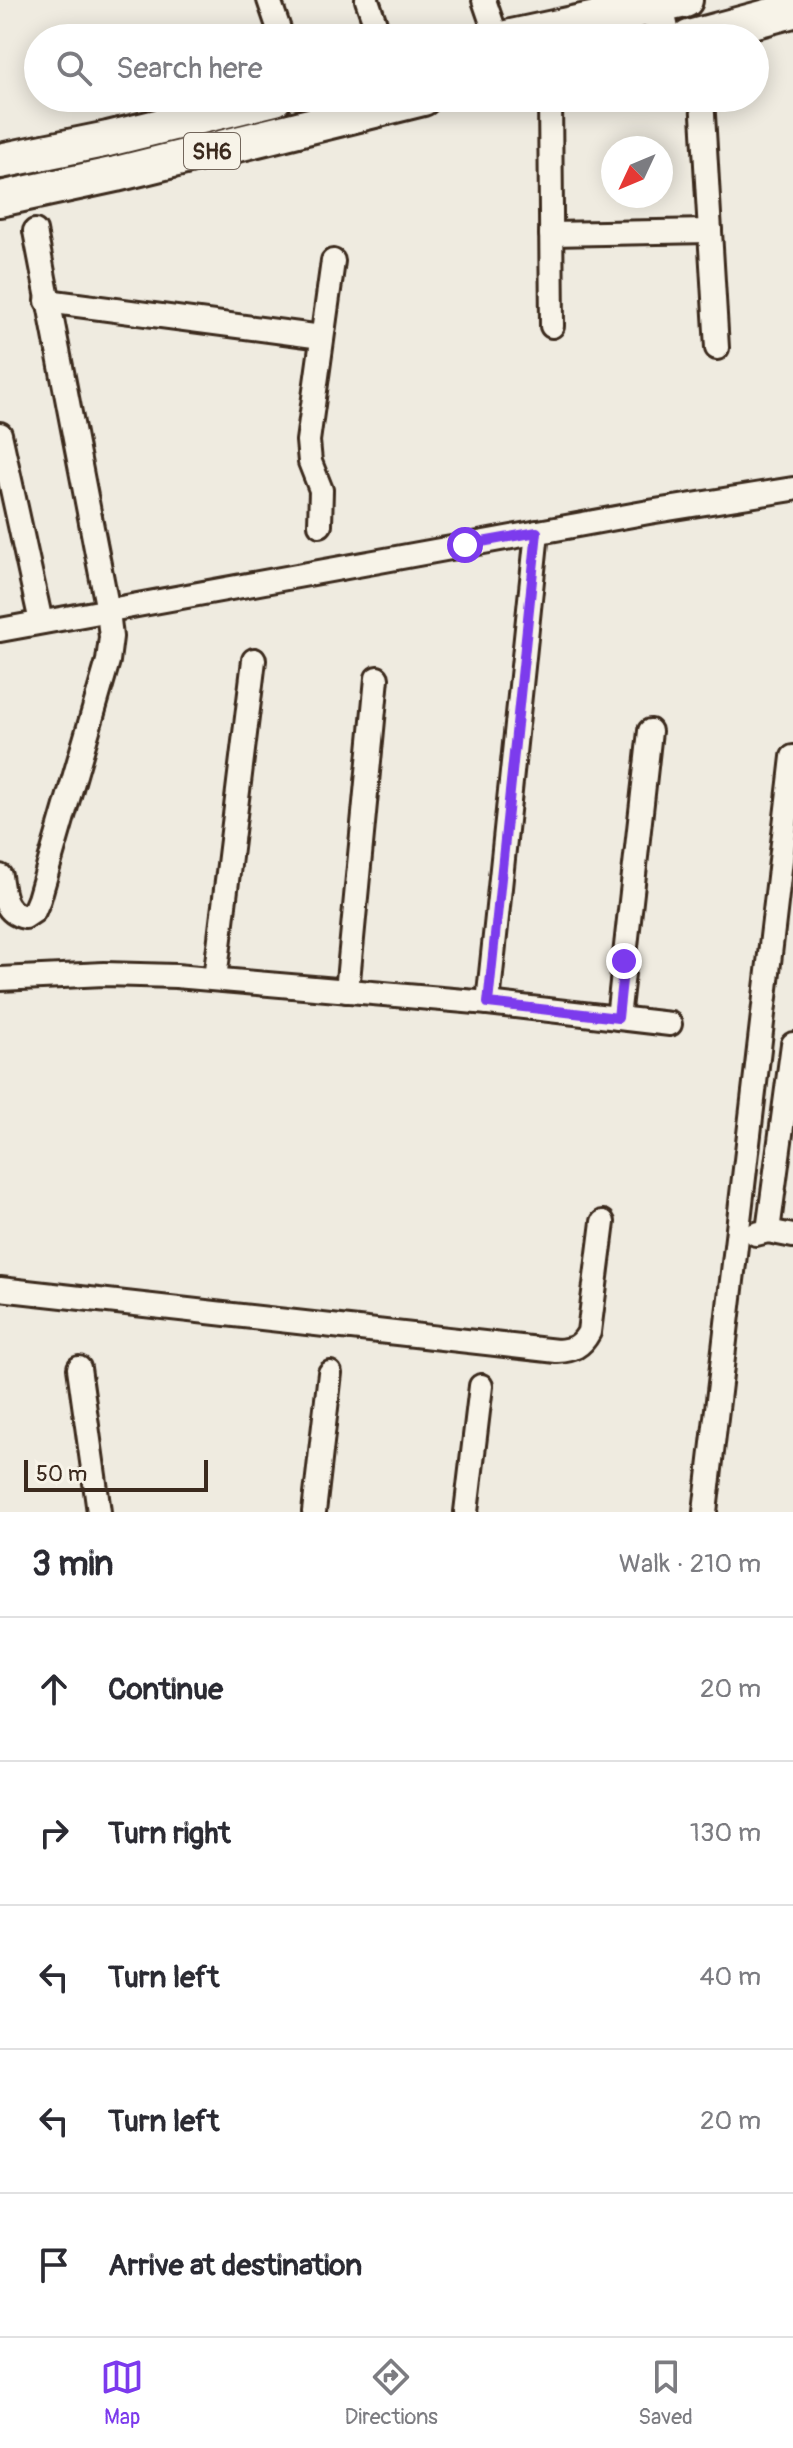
<!DOCTYPE html>
<meta charset="utf-8">
<style>
:root{--surface:#fff;--page:#f2f2f3;--text:#2b2b33;--muted:#7c7c81;--line:#e1e1e2;--accent:#7c3aed}
body{margin:0;font-family:Pangolin,sans-serif;background:var(--page);color:var(--text)}
.compass{position:absolute;left:601px;top:136px;width:72px;height:72px;border-radius:50%;background:var(--surface);box-shadow:0 4px 20px #0003;rotate:226deg}
.scale{position:absolute;left:24px;bottom:20px;width:184px;box-sizing:border-box;padding-left:8px;border:4px solid #3b2a1e;border-top:0;font-size:22px;line-height:28px;white-space:nowrap;color:#3b2a1e;-webkit-text-stroke:6px #f7f3e8;paint-order:stroke}
.stop{position:absolute;width:24px;height:24px;margin:-18px;border:6px solid #7c3aed;border-radius:50%;background:#fff}
.stop.end{background:#7c3aed;border-color:#fff;box-shadow:0 2px 8px #0008}
.list{margin:0;padding:0;list-style:none}
h2{display:flex;justify-content:space-between;align-items:center;height:104px;margin:0;padding:0 32px;font-size:34px}
h2 small{font-size:26px;font-weight:400;color:var(--muted)}
.list li{display:grid;grid-template-columns:52px 1fr auto;gap:24px;align-items:center;box-sizing:border-box;height:144px;padding:0 32px;border-top:2px solid var(--line)}
.list b{display:block;font-size:30px;white-space:nowrap}
.list em{font-size:26px;font-style:normal;color:var(--muted)}
.icon{flex:none;width:44px;height:44px;fill:none;stroke:currentColor;stroke-width:2;stroke-linecap:round;stroke-linejoin:round}
.map{position:relative;flex:none;width:793px;height:1512px;overflow:hidden}
.search{position:absolute;background:var(--surface);box-shadow:0 4px 20px #0003;left:24px;right:24px;top:24px;height:88px;display:flex;align-items:center;gap:20px;box-sizing:border-box;padding:0 28px;border-radius:44px;color:var(--muted);font-size:30px}
.sheet{height:824px;background:var(--surface)}
nav{display:flex;justify-content:space-around;align-items:center;box-sizing:border-box;height:112px;border-top:2px solid var(--line);background:var(--surface);font-size:22px;color:var(--muted)}
nav a{display:grid;justify-items:center;gap:4px}
nav .on{color:var(--accent)}
.map>svg:first-child{display:block}
.lines{fill:none;stroke-linecap:round;stroke-linejoin:round}
.street-casing{stroke:#3b2a1e;stroke-width:28}
.secondary-casing{stroke:#3b2a1e;stroke-width:36}
.primary-casing{stroke:#3b2a1e;stroke-width:40}
.street{stroke:#f7f3e8;stroke-width:22}
.secondary{stroke:#f7f3e8;stroke-width:30}
.primary{stroke:#f7f3e8;stroke-width:34}
.route{stroke:#7c3aed;stroke-width:10}
.labels{text-anchor:middle;stroke-width:6;stroke-linejoin:round;paint-order:stroke}
.shield{fill:#f7f3e8;stroke:#73665b;stroke-width:2}
.shield-label{font-size:22px;font-weight:bold;fill:#3b2a1e}
</style>
<div class="map">
<svg width="793" height="1512" viewBox="0 0 793 1512">
<rect width="100%" height="100%" fill="#efebe0"/>
<filter id="ink" filterUnits="userSpaceOnUse"><feTurbulence type="fractalNoise" baseFrequency=".0125" numOctaves="2"/><feDisplacementMap in="SourceGraphic" scale="16" xChannelSelector="R" yChannelSelector="G"/><feConvolveMatrix kernelMatrix="1 2 1 2 8 2 1 2 1" color-interpolation-filters="sRGB"/></filter>
<g filter="url(#ink)">
<g class="lines">
<defs>
<g id="street">
<polyline points="269,0 282,38"/>
<polyline points="367,0 380,38"/>
<polyline points="484,0 497,38"/>
<polyline points="550,98 552,326"/>
<polyline points="702,98 717,348"/>
<polyline points="551,234 710,231"/>
<polyline points="47,301 322,337"/>
<polyline points="0,434 41,622"/>
<polyline points="320,525 321,490 310,462 308,441 333,261"/>
<polyline points="0,630 649,512 793,489"/>
<path d="M0,876C3,895 4,913 25,917L34,911L39,899L108,661L111,637L108,611L35,231"/>
<polyline points="0,979 104,974 176,976 488,1003 670,1024"/>
<polyline points="215,979 254,660"/>
<polyline points="347,991 377,678"/>
<polyline points="488,1003 537,532"/>
<polyline points="618,1018 650,731"/>
<polyline points="768,1231 793,1044"/>
<polyline points="756,1234 768,1231 793,1236"/>
<path d="M0,1289L557,1351C573,1350 581,1347 589,1332L603,1222"/>
<polyline points="79,1368 99,1512"/>
<polyline points="314,1512 330,1373"/>
<polyline points="466,1512 481,1386"/>
<polyline points="705,1512 793,757"/>
</g>
<polyline id="secondary" points="659,0 658,7 665,38"/>
<g id="primary">
<polyline points="507,38 685,0"/>
<polyline points="689,38 793,10"/>
<polyline points="0,161 108,139 275,98"/>
<polyline points="0,199 116,174 423,98"/>
</g>
</defs>
<use href="#street" class="street-casing"/>
<use href="#secondary" class="secondary-casing"/>
<use href="#primary" class="primary-casing"/>
<use href="#street" class="street"/>
<use href="#secondary" class="secondary"/>
<use href="#primary" class="primary"/>
</g>
</g>
<g class="lines" filter="url(#ink)">
<polyline class="route" points="465,545 537,532 488,1003 618,1018 624,961"/>
</g>
<g class="labels">
<rect class="shield" x="184" y="133" width="56" height="36" rx="6"/>
<g class="shield-label">
<text x="212" y="159">SH6</text>
</g>
</g>
</svg>
<svg class="compass" viewBox="-18 -18 36 36"><path d="M0-13l5 13h-10z" fill="#e53935"/><path d="M0 13l5-13h-10z" fill="#7c7c81"/></svg>
<div class="scale">50 m</div>
<div class="stop" style="left:465px;top:545px"></div>
<div class="stop end" style="left:624px;top:961px"></div>
<div class="search"><svg class="icon" aria-label="search" viewBox="0 0 24 24"><circle cx="10" cy="10" r="6"/><path d="M15 15l6 6"/></svg>Search here</div>
</div>
<section class="sheet">
<h2>3 min<small>Walk · 210 m</small></h2>
<ul class="list">
<li><svg class="icon" aria-label="ahead" viewBox="0 0 24 24"><path d="M12 20V5M6 11l6-6 6 6"/></svg><div><b>Continue</b></div><em>20 m</em></li>
<li><svg class="icon" aria-label="right" viewBox="0 0 24 24"><path d="M7 20v-9h11M14 6l5 5-5 5"/></svg><div><b>Turn right</b></div><em>130 m</em></li>
<li><svg class="icon" aria-label="left" viewBox="0 0 24 24"><path d="M17 20v-9H6M10 6l-5 5 5 5"/></svg><div><b>Turn left</b></div><em>40 m</em></li>
<li><svg class="icon" aria-label="left" viewBox="0 0 24 24"><path d="M17 20v-9H6M10 6l-5 5 5 5"/></svg><div><b>Turn left</b></div><em>20 m</em></li>
<li><svg class="icon" aria-label="arrive" viewBox="0 0 24 24"><path d="M6 21V4h12l-3 4 3 4H6"/></svg><div><b>Arrive at destination</b></div></li>
</ul>
</section>
<nav>
<a class="on"><svg class="icon" aria-label="map" viewBox="0 0 24 24"><path d="M3 6l6-2 6 2 6-2v14l-6 2-6-2-6 2zM9 4v14M15 6v14"/></svg>Map</a>
<a><svg class="icon" aria-label="directions" viewBox="0 0 24 24"><path d="M12 3l9 9-9 9-9-9zM9 14v-3h6M13 9l2 2-2 2"/></svg>Directions</a>
<a><svg class="icon" aria-label="saved" viewBox="0 0 24 24"><path d="M7 4h10v16l-5-4-5 4z"/></svg>Saved</a>
</nav>
